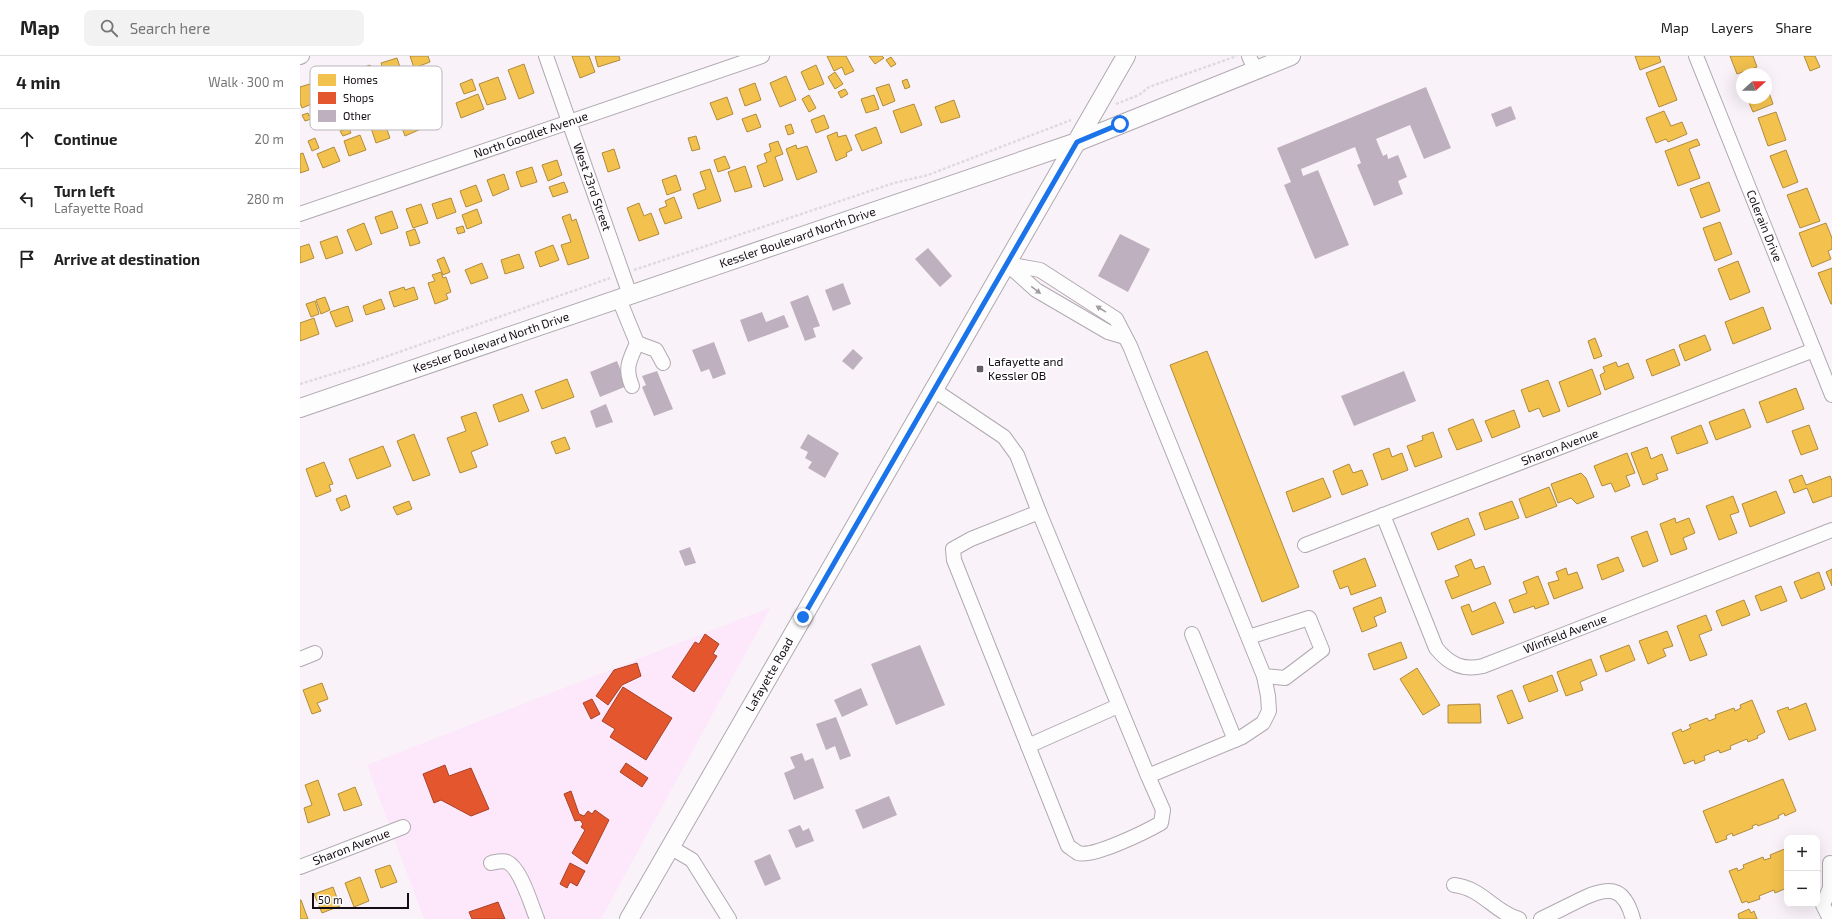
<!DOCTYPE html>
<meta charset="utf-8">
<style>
:root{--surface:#fff;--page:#f2f2f2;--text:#222;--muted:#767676;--line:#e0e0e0}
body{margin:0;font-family:"Exo 2",sans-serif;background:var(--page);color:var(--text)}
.controls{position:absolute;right:12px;bottom:12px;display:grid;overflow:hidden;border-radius:8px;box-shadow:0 4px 16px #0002}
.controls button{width:36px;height:36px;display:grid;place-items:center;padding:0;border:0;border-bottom:1px solid var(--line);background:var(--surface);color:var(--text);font:20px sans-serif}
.compass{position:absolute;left:1436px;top:12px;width:36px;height:36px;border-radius:50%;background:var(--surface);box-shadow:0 4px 16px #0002;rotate:69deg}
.scale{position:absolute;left:12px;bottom:10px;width:97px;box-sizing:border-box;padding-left:4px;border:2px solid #150d15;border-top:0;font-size:11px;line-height:14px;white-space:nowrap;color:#150d15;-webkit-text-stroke:3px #fff;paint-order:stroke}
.stop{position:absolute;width:12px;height:12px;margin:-9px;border:3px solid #1a73e8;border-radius:50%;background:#fff}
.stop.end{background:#1a73e8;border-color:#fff;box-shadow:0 1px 4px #0008}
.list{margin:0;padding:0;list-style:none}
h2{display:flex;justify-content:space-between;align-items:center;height:52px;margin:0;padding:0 16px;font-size:17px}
h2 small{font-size:13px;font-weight:400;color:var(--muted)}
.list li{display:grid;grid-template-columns:26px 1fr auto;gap:12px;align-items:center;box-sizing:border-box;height:60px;padding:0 16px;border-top:1px solid var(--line)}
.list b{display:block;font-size:15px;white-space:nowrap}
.list p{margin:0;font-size:13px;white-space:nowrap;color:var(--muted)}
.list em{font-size:13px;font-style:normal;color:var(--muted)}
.icon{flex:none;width:22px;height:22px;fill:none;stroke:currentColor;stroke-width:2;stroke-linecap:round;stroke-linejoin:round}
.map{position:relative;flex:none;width:1532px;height:863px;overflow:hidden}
header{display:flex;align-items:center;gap:24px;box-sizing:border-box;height:56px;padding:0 20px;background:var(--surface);border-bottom:1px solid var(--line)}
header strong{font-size:19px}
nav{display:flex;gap:22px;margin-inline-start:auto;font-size:14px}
.search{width:280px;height:36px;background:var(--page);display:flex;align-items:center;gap:10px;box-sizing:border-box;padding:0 14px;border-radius:8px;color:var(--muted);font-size:15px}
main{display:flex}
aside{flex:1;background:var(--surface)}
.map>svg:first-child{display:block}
.built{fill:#fce8fa}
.homes{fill:#f2c14e;stroke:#b08b3d}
.shops{fill:#e4572e;stroke:#a64126}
.building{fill:#beb0be}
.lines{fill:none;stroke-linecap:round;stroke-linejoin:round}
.minor-casing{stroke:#b0a9b0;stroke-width:16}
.major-casing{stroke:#b0a9b0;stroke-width:20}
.path{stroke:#dddbdd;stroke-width:2.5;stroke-dasharray:3 2;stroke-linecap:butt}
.minor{stroke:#fefdfe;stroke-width:14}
.major{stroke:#fefdfe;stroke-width:18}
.oneway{fill:#a19da1}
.route{stroke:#1a73e8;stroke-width:5}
.poi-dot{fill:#655d65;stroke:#fff;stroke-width:1.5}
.labels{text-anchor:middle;stroke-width:4;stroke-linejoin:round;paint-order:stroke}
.street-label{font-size:12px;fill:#150d15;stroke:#fff}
.poi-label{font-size:12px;fill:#150d15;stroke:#fff;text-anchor:start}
.key{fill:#fff;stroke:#b9b6b9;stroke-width:1}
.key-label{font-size:11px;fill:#150d15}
</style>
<header>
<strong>Map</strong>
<div class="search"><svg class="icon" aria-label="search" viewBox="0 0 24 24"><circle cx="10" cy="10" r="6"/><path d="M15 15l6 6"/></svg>Search here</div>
<nav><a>Map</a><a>Layers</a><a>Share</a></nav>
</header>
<main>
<aside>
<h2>4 min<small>Walk · 300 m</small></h2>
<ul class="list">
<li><svg class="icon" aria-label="ahead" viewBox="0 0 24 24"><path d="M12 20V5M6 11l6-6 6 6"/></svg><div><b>Continue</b></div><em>20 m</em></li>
<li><svg class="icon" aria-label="left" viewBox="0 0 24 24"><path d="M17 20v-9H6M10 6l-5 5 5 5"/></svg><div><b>Turn left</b><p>Lafayette Road</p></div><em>280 m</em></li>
<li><svg class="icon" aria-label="arrive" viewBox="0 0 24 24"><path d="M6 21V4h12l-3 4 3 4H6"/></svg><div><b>Arrive at destination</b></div></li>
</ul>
</aside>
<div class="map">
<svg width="1532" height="863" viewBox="0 0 1532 863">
<rect width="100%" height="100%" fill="#faf2f9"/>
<polygon class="built" points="471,551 301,863 124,863 67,709"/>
<g class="homes">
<polygon points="110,0 128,0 130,6 114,12"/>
<polygon points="272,0 289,0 295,16 280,22"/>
<polygon points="295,0 319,0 320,4 298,11"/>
<polygon points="527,0 546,0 554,15 545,19 542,11 534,15"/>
<polygon points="569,0 582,0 584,2 575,8"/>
<polygon points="1335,0 1359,0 1361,6 1340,14"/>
<polygon points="1430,0 1453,0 1457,11 1437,18"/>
<polygon points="1504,0 1515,0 1520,11 1510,15"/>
<polygon points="591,1 596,8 591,11 586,4"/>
<polygon points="97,2 102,17 86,22 81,7"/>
<polygon points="224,8 234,37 219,43 208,14"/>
<polygon points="70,9 76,26 59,32 53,15"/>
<polygon points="516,9 524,28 509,34 501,16"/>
<polygon points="1364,10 1377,44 1359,51 1346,17"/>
<polygon points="535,16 543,28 535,33 528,21"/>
<polygon points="486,20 496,44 480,51 470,27"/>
<polygon points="198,21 206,43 187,49 179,28"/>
<polygon points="172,23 176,34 164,38 160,28"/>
<polygon points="607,23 610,31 605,33 602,25"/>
<polygon points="13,27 19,45 2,52 0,47 0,31"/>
<polygon points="455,27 461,44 445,50 439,33"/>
<polygon points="589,28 595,45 583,50 576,32"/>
<polygon points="1466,28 1473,48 1453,56 1447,42 1466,42"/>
<polygon points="545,33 548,38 541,42 538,36"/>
<polygon points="178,38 184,53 161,62 156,47"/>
<polygon points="509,39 516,52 509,56 502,43"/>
<polygon points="574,39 579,53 566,57 561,43"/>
<polygon points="427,41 433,58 417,64 410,47"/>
<polygon points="654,44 660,61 641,67 635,51"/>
<polygon points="614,48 622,69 601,77 593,55"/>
<polygon points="115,55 121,73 105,80 98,61"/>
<polygon points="1364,55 1371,70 1382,66 1387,78 1368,86 1366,83 1356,87 1346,62"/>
<polygon points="19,56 20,60 5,65 2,59 8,57 9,60"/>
<polygon points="1476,56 1486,84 1468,90 1458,62"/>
<polygon points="456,58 461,71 447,76 442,63"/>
<polygon points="524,59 529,72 516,77 511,64"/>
<polygon points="85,68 90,82 76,87 71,72"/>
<polygon points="491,68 494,77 488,79 485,70"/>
<polygon points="576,71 582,87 562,95 555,79"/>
<polygon points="49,72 51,77 43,80 40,75"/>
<polygon points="537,76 538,81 546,79 552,94 546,97 547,100 536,105 527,80"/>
<polygon points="60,79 66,94 49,100 44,85"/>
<polygon points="396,80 400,93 392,95 388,82"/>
<polygon points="15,82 19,92 12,95 8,85"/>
<polygon points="1397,83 1400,89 1389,93 1400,122 1378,130 1365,95"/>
<polygon points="478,85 483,98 475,101 483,124 464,131 457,110 467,106 464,98 471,95 469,88"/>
<polygon points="496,89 497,93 507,90 517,116 497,124 486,93"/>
<polygon points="34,91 40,105 23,112 17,98"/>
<polygon points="314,93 320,112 308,116 302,97"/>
<polygon points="1486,94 1498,126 1483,132 1470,100"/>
<polygon points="3,97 9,114 0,117 0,98"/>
<polygon points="425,100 430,112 418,116 414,104"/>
<polygon points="257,104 262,119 248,125 242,109"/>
<polygon points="445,110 452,131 435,136 428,116"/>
<polygon points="232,111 237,126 221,131 216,116"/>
<polygon points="410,113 421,145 398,153 393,138 406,133 400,116"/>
<polygon points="204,118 209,133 193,140 187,124"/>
<polygon points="376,119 381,134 367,139 362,124"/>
<polygon points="264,126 268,136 253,141 249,131"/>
<polygon points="1409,126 1420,155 1401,162 1390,133"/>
<polygon points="176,129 182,145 166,151 160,135"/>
<polygon points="1507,132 1520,165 1500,172 1487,139"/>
<polygon points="374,141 382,162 365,168 359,153 367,150 365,145"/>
<polygon points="151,142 156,156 137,163 132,148"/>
<polygon points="339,147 344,160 351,157 359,178 339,185 327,152"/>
<polygon points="121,148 128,167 113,172 106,153"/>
<polygon points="177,153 182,167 167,173 162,159"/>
<polygon points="92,155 98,172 81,178 75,161"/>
<polygon points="270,158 272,165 276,163 289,202 268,209 261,189 271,186 262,161"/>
<polygon points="1420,166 1432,198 1415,205 1403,172"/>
<polygon points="64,167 72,188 56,195 47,174"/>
<polygon points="1526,167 1532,182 1532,193 1528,195 1531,203 1512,211 1499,177"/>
<polygon points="163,170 165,176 158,178 156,172"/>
<polygon points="115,173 120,187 110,190 106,176"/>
<polygon points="37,180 43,197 26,203 20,186"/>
<polygon points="9,188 14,202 0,207 0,191"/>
<polygon points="253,189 259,204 240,211 235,196"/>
<polygon points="219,198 224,212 205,218 201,204"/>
<polygon points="144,201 150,216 143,219 137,204"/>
<polygon points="1438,205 1450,236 1430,244 1418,213"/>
<polygon points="182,207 188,222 171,228 165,214"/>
<polygon points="1532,212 1532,248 1531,248 1518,217"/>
<polygon points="141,216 143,222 146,221 151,236 146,238 148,243 135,248 128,227 135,225 132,219"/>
<polygon points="104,231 105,234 114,231 118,243 94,251 89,236"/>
<polygon points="25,241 30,254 21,258 16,244"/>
<polygon points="81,243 85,253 66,259 63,250"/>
<polygon points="15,245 19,258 11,261 6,248"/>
<polygon points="48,250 53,265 36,271 30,256"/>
<polygon points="1463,251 1471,273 1433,288 1425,266"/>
<polygon points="14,262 19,278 0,285 0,267"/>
<polygon points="1405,279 1411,294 1385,305 1379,289"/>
<polygon points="1295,282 1302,300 1294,303 1288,285"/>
<polygon points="1374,293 1380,309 1352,320 1346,304"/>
<polygon points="907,295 999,531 962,546 870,309"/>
<polygon points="1316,306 1318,311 1328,307 1334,322 1305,334 1300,319 1305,316 1303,311"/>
<polygon points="1292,313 1301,338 1268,351 1259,326"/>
<polygon points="267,323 274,341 242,353 235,335"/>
<polygon points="1248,324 1260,355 1243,361 1239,352 1229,356 1221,334"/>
<polygon points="1496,332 1504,353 1467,367 1459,346"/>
<polygon points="222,338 229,355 199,366 193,349"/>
<polygon points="1444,353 1451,371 1416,384 1409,366"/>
<polygon points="1214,354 1220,371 1192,382 1185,365"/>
<polygon points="176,356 188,389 171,396 177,411 160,417 147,382 166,375 161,361"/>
<polygon points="1173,363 1182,385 1157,394 1148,373"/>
<polygon points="1401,369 1408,387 1377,398 1371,381"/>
<polygon points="1509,369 1518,393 1501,399 1492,375"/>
<polygon points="1133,376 1142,401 1115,411 1107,390 1123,384 1122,380"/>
<polygon points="114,378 130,419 113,425 97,385"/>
<polygon points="265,381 270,393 256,398 251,386"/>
<polygon points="83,390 91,410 57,423 49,403"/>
<polygon points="1347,391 1351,403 1362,398 1368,414 1356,418 1358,423 1343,429 1331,397"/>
<polygon points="1089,392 1092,401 1102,397 1108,414 1082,424 1073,398"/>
<polygon points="1327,397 1335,417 1326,420 1330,430 1315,436 1311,427 1302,430 1294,410"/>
<polygon points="24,406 33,428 29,429 31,435 16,441 6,413"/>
<polygon points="1049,408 1053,417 1062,414 1068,429 1042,439 1033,415"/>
<polygon points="1281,417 1286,422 1294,441 1277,448 1271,442 1258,447 1251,428"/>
<polygon points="1502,419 1506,429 1530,420 1532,425 1532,440 1513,447 1507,432 1494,437 1489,424"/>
<polygon points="1023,422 1031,441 993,456 986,436"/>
<polygon points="1249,431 1257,450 1226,462 1219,443"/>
<polygon points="1476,435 1485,457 1450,471 1442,448"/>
<polygon points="46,439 50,451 41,455 36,443"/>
<polygon points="1433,440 1439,456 1430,459 1437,477 1419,484 1406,450"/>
<polygon points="109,445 112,453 97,459 93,451"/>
<polygon points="1212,445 1219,462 1185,474 1179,457"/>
<polygon points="1168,462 1175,479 1138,494 1131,477"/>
<polygon points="1375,462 1376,467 1389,462 1395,477 1383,482 1387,493 1371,499 1360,468"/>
<polygon points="1347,475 1358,505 1343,511 1331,481"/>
<polygon points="1318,501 1324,515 1302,524 1297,509"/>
<polygon points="1065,502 1076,530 1051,539 1048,530 1040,533 1033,515"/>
<polygon points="1171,503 1175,513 1184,510 1191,528 1152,543 1145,525 1159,520 1155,510"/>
<polygon points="1266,512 1268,519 1277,516 1283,532 1254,543 1248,527 1259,524 1256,516"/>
<polygon points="1532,513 1532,530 1526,516"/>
<polygon points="1519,516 1525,533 1501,543 1494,526"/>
<polygon points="1238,520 1249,548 1235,553 1234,550 1214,557 1209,544 1227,537 1223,526"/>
<polygon points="1481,530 1487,545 1461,555 1455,540"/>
<polygon points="1081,541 1086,556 1074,561 1077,570 1062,576 1053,552"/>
<polygon points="1444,544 1450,559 1422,570 1416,555"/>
<polygon points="1195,546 1204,567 1172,579 1161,551 1169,548 1172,556"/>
<polygon points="1406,559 1412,574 1399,579 1407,599 1390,605 1377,570"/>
<polygon points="1367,575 1373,590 1363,593 1366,600 1348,608 1339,585"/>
<polygon points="1101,586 1107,602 1074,614 1068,598"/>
<polygon points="1329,589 1335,604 1306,616 1300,600"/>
<polygon points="1291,603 1297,619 1280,626 1283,634 1266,640 1257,616"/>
<polygon points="1117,612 1140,649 1123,659 1100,623"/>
<polygon points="1252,619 1258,635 1229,646 1223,630"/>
<polygon points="22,627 28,643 17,647 21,655 12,658 3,634"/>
<polygon points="1212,634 1223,662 1208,668 1197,640"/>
<polygon points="1452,644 1465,676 1457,680 1458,682 1448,686 1447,683 1430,690 1431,693 1420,697 1419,694 1404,700 1405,704 1395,708 1394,704 1384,708 1372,677 1381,673 1382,676 1391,672 1389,669 1407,662 1409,665 1416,662 1415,659 1434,652 1435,655 1441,652 1440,649"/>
<polygon points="1506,647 1516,674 1489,684 1477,655 1488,651 1489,654"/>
<polygon points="1180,648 1181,667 1148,667 1148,649"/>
<polygon points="1483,723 1496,755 1485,760 1484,757 1478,760 1479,762 1458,770 1457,768 1452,770 1453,772 1433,780 1432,777 1426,780 1427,783 1416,787 1403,755"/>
<polygon points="18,724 30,759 8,767 4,752 12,749 5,729"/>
<polygon points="55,731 62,749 44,755 38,738"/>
<polygon points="1487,792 1487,832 1475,837 1474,834 1459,840 1460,843 1448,847 1447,845 1442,847 1429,815 1437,812 1438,815 1444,812 1443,809 1463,801 1464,804 1471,802 1470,799"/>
<polygon points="1517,807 1520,816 1517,817"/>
<polygon points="90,809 97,826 81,832 75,814"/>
<polygon points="60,821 69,845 54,851 45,827"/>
<polygon points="33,831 40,850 22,857 14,838"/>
<polygon points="0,844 1,844 8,863 0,863"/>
<polygon points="1449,853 1451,857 1454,855 1457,863 1439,863 1438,858"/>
</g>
<g class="shops">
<polygon points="405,578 419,588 413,598 417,600 394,636 372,621 395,586 399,588"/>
<polygon points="337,607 341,620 322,629 308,649 296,640 314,614"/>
<polygon points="323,631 372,662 346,704 310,681 315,673 302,665"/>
<polygon points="292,643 300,658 291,663 283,647"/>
<polygon points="326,707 348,722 342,731 320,716"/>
<polygon points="145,709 149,720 171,712 189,753 171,760 141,744 134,747 123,718"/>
<polygon points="271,735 279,758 284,760 288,755 292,758 295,754 309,764 287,808 272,797 285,774 281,771 283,768 280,764 275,765 264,738"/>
<polygon points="270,807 285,815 277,830 270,826 267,832 260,828"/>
<polygon points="198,846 205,863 172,863 169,856"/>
</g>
<g class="building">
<polygon points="1126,31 1151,92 1124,103 1110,69 1076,83 1083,100 1087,98 1088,103 1098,99 1107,121 1098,125 1103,138 1074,150 1057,109 1061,107 1055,91 1001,113 1003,120 1018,114 1049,189 1015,203 984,129 991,126 977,92"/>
<polygon points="1211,50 1216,63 1196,71 1191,58"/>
<polygon points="820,178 850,193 828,236 798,220"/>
<polygon points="628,192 652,220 640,231 615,203"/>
<polygon points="543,227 551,248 533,255 525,234"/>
<polygon points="508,239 520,270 513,272 516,281 505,285 490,246"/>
<polygon points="462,256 466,266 484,259 489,271 448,286 440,264"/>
<polygon points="414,286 426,318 413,323 409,313 401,316 392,294"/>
<polygon points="553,293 563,302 553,314 542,305"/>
<polygon points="317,305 327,330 300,341 290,316"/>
<polygon points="357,315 373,353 354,360 342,331 346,329 342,320"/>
<polygon points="1104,315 1116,345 1054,370 1041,340"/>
<polygon points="306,348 313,366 296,372 290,355"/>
<polygon points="508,378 539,397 525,422 508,412 512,406 505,402 508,396 500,392"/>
<polygon points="390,491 396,507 385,510 379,495"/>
<polygon points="620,589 645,649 596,669 571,608"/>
<polygon points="561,632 568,649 542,661 534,644"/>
<polygon points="536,661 551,700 540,704 535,690 526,694 516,668"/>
<polygon points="502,697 505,705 513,702 524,732 494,744 484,717 495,712 490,701"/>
<polygon points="589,740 597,759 563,773 555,754"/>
<polygon points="500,769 503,775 509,772 514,785 496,792 488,774"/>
<polygon points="470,798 481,823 465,830 454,805"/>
</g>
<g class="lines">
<defs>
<g id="minor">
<path id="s1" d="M246,0L330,239"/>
<polyline points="949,0 955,14"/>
<path id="s2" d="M1396,0L1532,339"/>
<polyline points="0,1 2,0"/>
<path id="s3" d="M0,158L462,0"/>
<polyline points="707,208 740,214 816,263 830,290 964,620 985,622 1022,594 1009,562 949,581"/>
<polyline points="707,208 736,234 808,276 825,281"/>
<path d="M319,243L337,287C330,304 324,311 332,330"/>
<polyline points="337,287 356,294 363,307"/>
<polyline points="634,334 704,381 717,399 739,456"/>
<path id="s4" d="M1083,459L1136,592C1149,608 1163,615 1183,610L1532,474"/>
<path id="s5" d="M1005,489L1514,294"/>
<polyline points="892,578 935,684"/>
<polyline points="0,603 15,597"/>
<polyline points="728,690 818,650"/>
<path d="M848,720L739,456L671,483L653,493L654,504L768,790C771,792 775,795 778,797C793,802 847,775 861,767L863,754L848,720L942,681L963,667L969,655L968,640L964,620"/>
<polyline points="370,791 392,804 429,863"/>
<path d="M191,807C196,806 202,804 207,806C221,812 231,849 237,863"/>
<path id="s6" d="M0,811L103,771"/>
<path d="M1154,829C1182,832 1194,856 1219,863"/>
<path d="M1241,863C1256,856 1271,848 1286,841C1313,829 1325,834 1333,863"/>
<polyline points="1530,863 1523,849 1530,832 1530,807"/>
</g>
<g id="major">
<path id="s7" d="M0,352L777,86L991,0"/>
<path id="s8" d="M329,863L826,0"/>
</g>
</defs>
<use href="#minor" class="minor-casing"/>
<use href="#major" class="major-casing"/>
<g class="path">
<polyline points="816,48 839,39 849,31 937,0"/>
<polyline points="334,214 594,127 628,119 771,64"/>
<polyline points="0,328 62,309 310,222"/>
</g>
<use href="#minor" class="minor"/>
<use href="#major" class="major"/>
</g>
<defs><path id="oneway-solid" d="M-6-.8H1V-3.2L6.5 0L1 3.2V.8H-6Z"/></defs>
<g class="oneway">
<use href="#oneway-solid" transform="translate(736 234) rotate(37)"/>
<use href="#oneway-solid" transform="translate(801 253) rotate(-148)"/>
</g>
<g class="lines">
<polyline class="route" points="503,561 777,86 820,68"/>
</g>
<rect class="poi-dot" x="676" y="309" width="8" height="8" rx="2"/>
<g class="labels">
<g class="street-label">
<text dy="4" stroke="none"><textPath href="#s3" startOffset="244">North Goodlet Avenue</textPath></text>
<text dy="4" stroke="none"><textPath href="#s1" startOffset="139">West 23rd Street</textPath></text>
<text dy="4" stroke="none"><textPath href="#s2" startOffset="183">Colerain Drive</textPath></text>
<text dy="4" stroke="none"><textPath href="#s7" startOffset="526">Kessler Boulevard North Drive</textPath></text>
<text dy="4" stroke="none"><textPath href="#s7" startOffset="202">Kessler Boulevard North Drive</textPath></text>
<text dy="4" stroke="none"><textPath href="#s5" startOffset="273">Sharon Avenue</textPath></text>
<text dy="4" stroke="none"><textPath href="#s4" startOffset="285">Winfield Avenue</textPath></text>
<text dy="4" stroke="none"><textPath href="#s8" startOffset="282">Lafayette Road</textPath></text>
<text dy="4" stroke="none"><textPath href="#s6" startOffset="55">Sharon Avenue</textPath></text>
</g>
<g class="poi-label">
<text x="688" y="310">Lafayette and<tspan x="688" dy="14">Kessler OB</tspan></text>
</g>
</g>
<rect x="10" y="10" width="132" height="64" rx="6" class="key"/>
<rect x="18" y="18" width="18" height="12" fill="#f2c14e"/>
<rect x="18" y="36" width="18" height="12" fill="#e4572e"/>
<rect x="18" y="54" width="18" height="12" fill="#beb0be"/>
<g class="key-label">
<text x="43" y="28">Homes</text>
<text x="43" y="46">Shops</text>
<text x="43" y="64">Other</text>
</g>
</svg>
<div class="controls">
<button>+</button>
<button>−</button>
</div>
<svg class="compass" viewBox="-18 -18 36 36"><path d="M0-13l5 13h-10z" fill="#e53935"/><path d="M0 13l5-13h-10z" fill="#767676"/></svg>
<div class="scale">50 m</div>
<div class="stop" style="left:820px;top:68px"></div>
<div class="stop end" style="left:503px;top:561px"></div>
</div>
</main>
